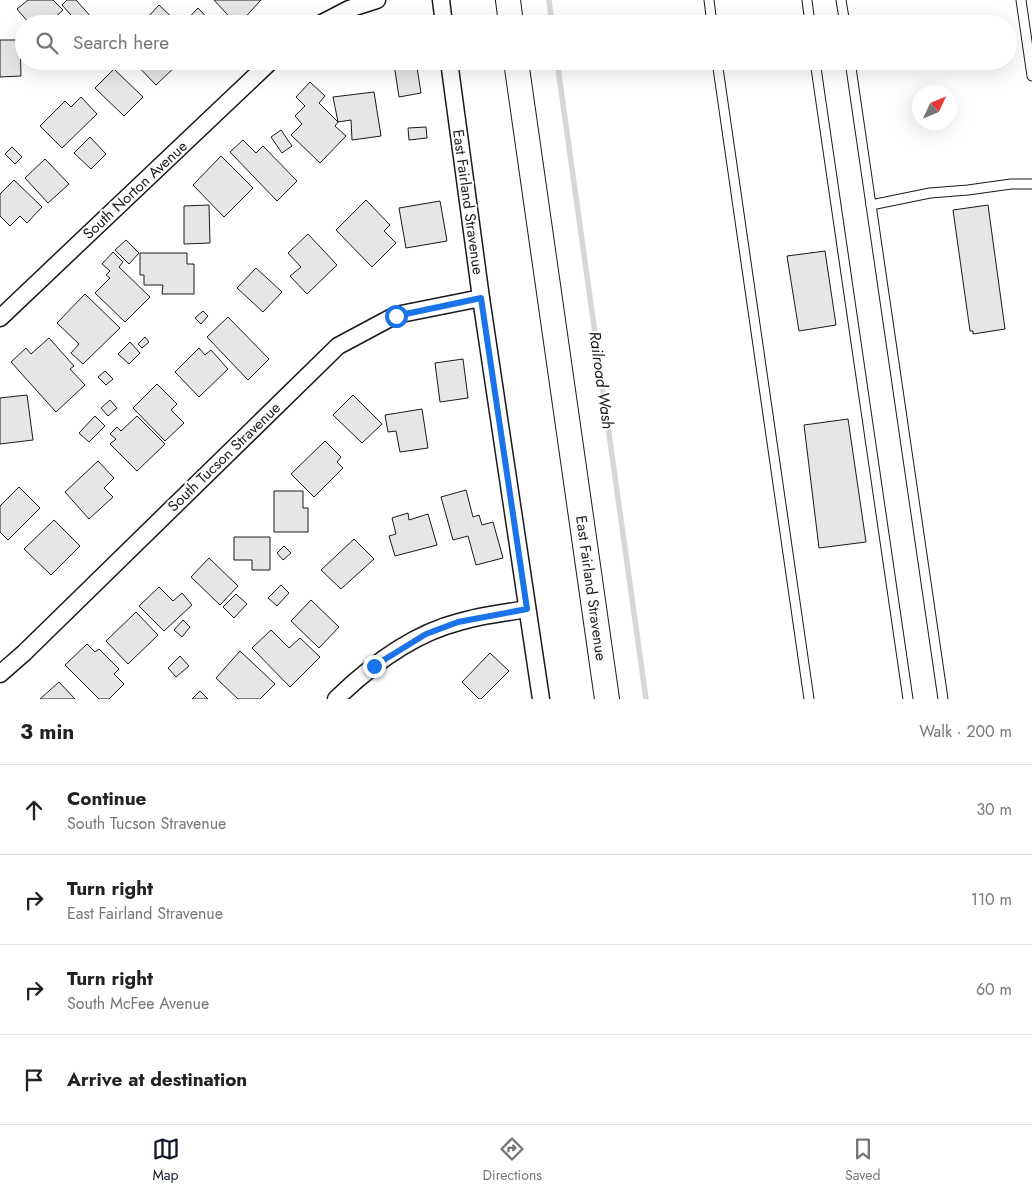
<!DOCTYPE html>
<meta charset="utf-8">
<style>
:root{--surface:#fff;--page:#f6f6f6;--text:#222;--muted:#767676;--line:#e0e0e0;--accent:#111827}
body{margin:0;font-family:Jost,sans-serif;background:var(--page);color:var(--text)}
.compass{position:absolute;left:912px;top:85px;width:45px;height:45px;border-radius:50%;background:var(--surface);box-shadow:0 5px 20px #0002;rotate:46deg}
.stop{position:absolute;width:15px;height:15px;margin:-11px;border:4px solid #1a73e8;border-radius:50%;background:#fff}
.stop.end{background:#1a73e8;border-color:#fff;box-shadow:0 1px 5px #0008}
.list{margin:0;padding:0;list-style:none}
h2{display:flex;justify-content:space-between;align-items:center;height:65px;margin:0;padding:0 20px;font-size:21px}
h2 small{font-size:16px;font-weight:400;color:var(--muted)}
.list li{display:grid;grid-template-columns:32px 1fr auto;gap:15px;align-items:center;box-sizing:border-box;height:90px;padding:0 20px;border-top:1px solid var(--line)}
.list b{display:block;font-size:19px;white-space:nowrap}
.list p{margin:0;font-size:16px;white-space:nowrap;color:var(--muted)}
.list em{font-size:16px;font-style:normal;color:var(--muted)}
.icon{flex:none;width:28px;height:28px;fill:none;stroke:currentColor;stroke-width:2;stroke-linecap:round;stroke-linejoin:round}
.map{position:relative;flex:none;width:1032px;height:699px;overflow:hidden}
.search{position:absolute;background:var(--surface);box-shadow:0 5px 20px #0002;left:15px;right:15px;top:15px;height:55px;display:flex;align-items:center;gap:12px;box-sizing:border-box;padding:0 18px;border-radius:28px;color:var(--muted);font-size:19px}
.sheet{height:425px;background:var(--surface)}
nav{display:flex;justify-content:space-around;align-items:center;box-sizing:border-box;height:70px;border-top:1px solid var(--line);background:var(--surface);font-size:14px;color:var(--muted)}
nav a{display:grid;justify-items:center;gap:2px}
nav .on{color:var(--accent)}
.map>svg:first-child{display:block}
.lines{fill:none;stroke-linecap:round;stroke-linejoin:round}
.stream{stroke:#d7d7d7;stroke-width:5.5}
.building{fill:#e6e6e6;stroke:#1a1a1a}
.lane-casing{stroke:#1a1a1a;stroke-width:11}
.street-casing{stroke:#1a1a1a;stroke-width:19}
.secondary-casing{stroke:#1a1a1a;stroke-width:26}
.lane{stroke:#fff;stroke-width:9}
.street{stroke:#fff;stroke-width:16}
.secondary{stroke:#fff;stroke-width:24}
.route{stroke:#1a73e8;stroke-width:6}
.labels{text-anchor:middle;stroke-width:4;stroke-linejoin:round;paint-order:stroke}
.street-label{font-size:15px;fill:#1a1a1a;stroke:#fff}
.water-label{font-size:16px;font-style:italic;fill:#1a1a1a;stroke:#fff}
</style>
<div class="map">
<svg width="1032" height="699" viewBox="0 0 1032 699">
<rect width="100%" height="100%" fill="#fff"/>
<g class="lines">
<g class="stream">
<polyline points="549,0 552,24"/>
<polyline points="557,61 646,699"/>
</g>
</g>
<g class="building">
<polygon points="28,0 53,0 63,10 48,24 30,24 17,9"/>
<polygon points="67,0 76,0 92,18 87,24 79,24 62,5"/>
<polygon points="214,0 261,0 239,24 236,24"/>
<polygon points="159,5 178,23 177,24 152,24 147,18"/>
<polygon points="198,8 213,24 183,24"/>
<polygon points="0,40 20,40 21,76 0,77"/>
<polygon points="133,61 171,61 176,66 156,85"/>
<polygon points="410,61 416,61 421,93 399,97 394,64"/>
<polygon points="114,69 143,97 124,116 95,88"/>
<polygon points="310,82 325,96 319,103 338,122 335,126 346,136 320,163 291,135 302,124 295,116 305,106 296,97"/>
<polygon points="374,92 381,136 352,140 351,120 338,122 333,97"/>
<polygon points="81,97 97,114 62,148 40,126 65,101 71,107"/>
<polygon points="426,127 427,138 409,140 408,128"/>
<polygon points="281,130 292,146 282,153 271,137"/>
<polygon points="90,137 106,154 91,169 74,153"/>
<polygon points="243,140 256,153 263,146 297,181 277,201 230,152"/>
<polygon points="12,147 22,157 15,164 5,154"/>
<polygon points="221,156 253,188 224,217 193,185"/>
<polygon points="45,159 69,184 48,203 25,178"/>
<polygon points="14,180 42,207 27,223 20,216 10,226 0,216 0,194"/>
<polygon points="366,200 390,225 384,231 396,243 372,267 336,230"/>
<polygon points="440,201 447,241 406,248 399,208"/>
<polygon points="209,205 210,243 184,244 184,206"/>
<polygon points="988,205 1005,329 973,334 973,331 970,331 953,210"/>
<polygon points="308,234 337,265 307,294 290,276 301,267 288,253"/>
<polygon points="126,240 139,253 129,264 115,250"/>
<polygon points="825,251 836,325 799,331 787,256"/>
<polygon points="113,252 123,262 119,267 150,297 125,322 95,293 110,278 106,275 110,271 102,264"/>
<polygon points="140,253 187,253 187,264 194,264 194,294 162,294 163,285 144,285 144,275 140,275"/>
<polygon points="256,268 282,292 263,312 237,288"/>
<polygon points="85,294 120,328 83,364 71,353 79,344 57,323"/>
<polygon points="203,311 208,316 201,324 195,318"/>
<polygon points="228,317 269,359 248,380 207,337"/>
<polygon points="145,337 149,342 142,348 138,344"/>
<polygon points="49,338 74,366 70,369 85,385 56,412 11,362 26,348 31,354"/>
<polygon points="130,342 140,353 129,364 118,354"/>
<polygon points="199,348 205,355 211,350 228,369 199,397 175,372"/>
<polygon points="463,359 468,398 440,402 435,363"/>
<polygon points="105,371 113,379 106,385 98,377"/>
<polygon points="157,384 177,404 171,410 184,423 165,441 133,408"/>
<polygon points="27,395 33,440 0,444 0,398"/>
<polygon points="353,395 382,424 362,443 333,415"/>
<polygon points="110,400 117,408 108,416 101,408"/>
<polygon points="422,409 428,448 400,452 396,431 388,432 385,415"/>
<polygon points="95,416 105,426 89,442 79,433"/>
<polygon points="137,416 165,444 137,471 110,444 116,439 110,434 117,427 121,431"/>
<polygon points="848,419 866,542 819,548 804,425"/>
<polygon points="325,441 341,457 337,462 343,468 314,497 291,474"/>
<polygon points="98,461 114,478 104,488 113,497 89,519 65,492"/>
<polygon points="19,487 40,508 8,540 0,532 0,506"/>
<polygon points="466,490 473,517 479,515 482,525 493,522 503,558 476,565 468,536 453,540 441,497"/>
<polygon points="274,491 303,491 303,508 308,508 308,532 274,532"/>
<polygon points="408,513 409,520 428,514 437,545 395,556 389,536 396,534 392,518"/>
<polygon points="54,520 80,546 51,575 24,549"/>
<polygon points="234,537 270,537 270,570 252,570 252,560 234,560"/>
<polygon points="354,539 374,559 341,589 321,570"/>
<polygon points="284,546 291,553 283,560 277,553"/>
<polygon points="209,558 238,586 220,605 191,577"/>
<polygon points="281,585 289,593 277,606 268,598"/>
<polygon points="159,587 173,601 182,593 192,605 164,631 139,606"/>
<polygon points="236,594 247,604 234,618 223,607"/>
<polygon points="311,600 339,627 319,648 291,621"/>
<polygon points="136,612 158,635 128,664 106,641"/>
<polygon points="183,620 190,627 182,637 174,630"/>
<polygon points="271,630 289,648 300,638 320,657 290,687 252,648"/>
<polygon points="87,644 95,652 99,649 119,669 114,674 124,684 109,699 99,699 65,665"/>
<polygon points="240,651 275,684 260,699 238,699 216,678"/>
<polygon points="490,653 509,671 481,699 479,699 462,682"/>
<polygon points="180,656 189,666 176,677 168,668"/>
<polygon points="59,682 75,699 40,699"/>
<polygon points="200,691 208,699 192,699"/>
</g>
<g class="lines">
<defs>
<g id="lane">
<polyline points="709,0 712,24"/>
<polyline points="807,0 810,24"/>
<polyline points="841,0 845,24"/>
<polyline points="1021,0 1032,76"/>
<polyline points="717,61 809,699"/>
<polyline points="815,61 908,699"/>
<polyline points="850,61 871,205 930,193 968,190 1011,184 1032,184"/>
<polyline points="871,205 943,699"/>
</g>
<g id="street">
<polyline points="441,0 444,24"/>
<polyline points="320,24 349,9 377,0"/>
<polyline points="449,61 481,298 541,699"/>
<polyline points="0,318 271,61"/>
<polyline points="0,674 24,653 338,346 396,315 481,298"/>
<path d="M336,699C370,666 412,634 459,622C481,615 504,613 527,609"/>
</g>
<g id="secondary">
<polyline points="508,0 511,24"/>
<polyline points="516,61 607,699"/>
</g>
</defs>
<use href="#lane" class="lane-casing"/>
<use href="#street" class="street-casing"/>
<use href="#secondary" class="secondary-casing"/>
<use href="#lane" class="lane"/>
<use href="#street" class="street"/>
<use href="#secondary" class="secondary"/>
</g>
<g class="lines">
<polyline class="route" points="374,666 426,634 458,622 527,609 481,298 396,316"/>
</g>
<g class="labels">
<g class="street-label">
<text transform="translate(135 190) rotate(-43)" y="5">South Norton Avenue</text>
<text transform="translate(468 202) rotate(82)" y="5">East Fairland Stravenue</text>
<text transform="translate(224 457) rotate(-44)" y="5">South Tucson Stravenue</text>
<text transform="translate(591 588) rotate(82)" y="5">East Fairland Stravenue</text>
</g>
<g class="water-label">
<text transform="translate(602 380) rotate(82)" y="6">Railroad Wash</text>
</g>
</g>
</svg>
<svg class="compass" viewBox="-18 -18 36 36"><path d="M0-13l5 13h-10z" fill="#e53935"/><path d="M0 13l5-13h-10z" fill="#767676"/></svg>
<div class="stop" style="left:396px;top:316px"></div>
<div class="stop end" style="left:374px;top:666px"></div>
<div class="search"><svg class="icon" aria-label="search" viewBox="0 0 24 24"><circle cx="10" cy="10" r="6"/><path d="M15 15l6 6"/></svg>Search here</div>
</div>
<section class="sheet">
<h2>3 min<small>Walk · 200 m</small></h2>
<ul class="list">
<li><svg class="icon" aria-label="ahead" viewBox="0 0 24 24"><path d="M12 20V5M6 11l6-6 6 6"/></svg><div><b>Continue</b><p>South Tucson Stravenue</p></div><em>30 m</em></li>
<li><svg class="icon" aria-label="right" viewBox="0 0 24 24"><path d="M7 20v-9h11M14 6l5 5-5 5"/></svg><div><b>Turn right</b><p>East Fairland Stravenue</p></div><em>110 m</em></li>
<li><svg class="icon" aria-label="right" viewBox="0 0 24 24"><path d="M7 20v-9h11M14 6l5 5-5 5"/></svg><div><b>Turn right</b><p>South McFee Avenue</p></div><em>60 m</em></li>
<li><svg class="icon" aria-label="arrive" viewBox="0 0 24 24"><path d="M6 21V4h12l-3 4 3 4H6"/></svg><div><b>Arrive at destination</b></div></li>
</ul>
</section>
<nav>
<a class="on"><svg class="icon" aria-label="map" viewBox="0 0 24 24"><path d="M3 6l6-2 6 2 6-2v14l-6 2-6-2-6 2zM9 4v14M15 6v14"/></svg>Map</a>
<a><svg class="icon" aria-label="directions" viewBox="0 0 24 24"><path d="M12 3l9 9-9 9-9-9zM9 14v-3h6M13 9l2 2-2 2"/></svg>Directions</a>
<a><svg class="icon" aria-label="saved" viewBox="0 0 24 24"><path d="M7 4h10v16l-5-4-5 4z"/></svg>Saved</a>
</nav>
